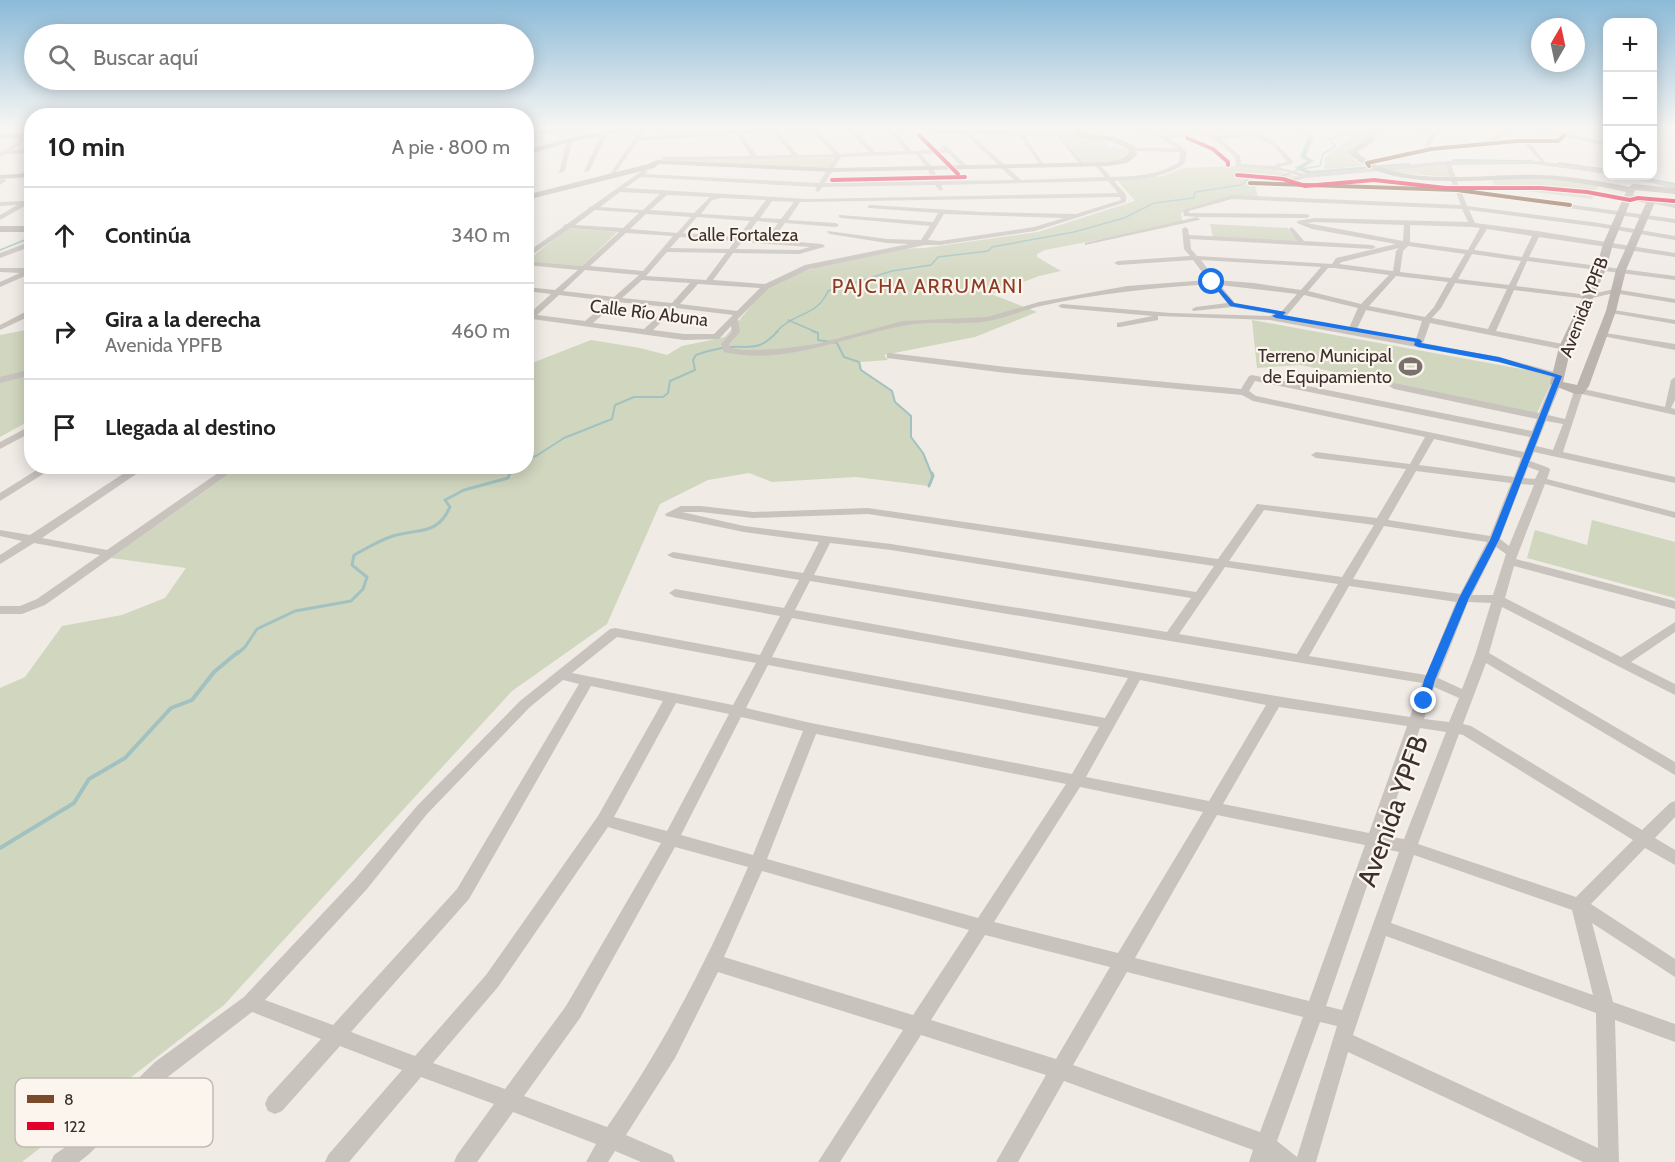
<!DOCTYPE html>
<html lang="es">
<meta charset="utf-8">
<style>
:root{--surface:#fff;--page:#f6f6f6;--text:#222;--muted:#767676;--line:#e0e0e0}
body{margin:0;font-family:Cabin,sans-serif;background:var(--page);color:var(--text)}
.controls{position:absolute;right:18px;top:18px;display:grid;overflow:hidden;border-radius:12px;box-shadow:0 3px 15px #0003}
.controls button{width:54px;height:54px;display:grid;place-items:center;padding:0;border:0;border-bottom:2px solid var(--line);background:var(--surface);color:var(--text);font:30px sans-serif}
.compass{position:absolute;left:1531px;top:18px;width:54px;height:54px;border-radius:50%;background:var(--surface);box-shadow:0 3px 15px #0003;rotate:9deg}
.stop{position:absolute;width:18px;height:18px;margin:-14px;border:4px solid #1a73e8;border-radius:50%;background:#fff}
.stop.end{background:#1a73e8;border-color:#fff;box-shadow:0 2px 6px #0008}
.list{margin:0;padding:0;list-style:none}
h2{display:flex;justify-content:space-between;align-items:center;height:78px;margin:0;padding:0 24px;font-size:26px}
h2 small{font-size:20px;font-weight:400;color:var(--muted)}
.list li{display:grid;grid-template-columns:39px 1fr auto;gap:18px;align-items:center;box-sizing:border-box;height:96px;padding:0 24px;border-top:2px solid var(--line)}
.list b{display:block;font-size:22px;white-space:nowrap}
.list p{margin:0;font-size:20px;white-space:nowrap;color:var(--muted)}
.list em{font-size:20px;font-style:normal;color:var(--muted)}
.icon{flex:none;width:33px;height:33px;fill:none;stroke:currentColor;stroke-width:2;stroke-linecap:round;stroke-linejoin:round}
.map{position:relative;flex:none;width:1675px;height:1162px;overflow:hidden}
.search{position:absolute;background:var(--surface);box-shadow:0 3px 15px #0003;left:24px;top:24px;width:510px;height:66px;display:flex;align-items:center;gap:15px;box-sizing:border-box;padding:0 21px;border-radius:33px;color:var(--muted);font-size:22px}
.panel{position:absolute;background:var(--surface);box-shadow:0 3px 15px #0003;left:24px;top:108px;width:510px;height:366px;border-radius:24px}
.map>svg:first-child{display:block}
.green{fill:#d1d6bf}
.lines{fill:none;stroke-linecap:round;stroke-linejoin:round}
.stream-far3{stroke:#a1c2c1;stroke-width:1.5}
.stream-far2{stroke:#a1c2c1;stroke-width:2}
.stream-far1{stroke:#a1c2c1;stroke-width:3}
.stream{stroke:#a1c2c1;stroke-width:4}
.canal{fill:#a1c2c1;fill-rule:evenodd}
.street{fill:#c9c3be;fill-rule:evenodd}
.secondary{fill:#bab3ae;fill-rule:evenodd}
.bus-1-casing{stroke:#fbf5ee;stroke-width:6}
.bus-2-casing{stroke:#fbf5ee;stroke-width:6}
.bus-1{stroke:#7a4b2a;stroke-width:4}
.bus-2{stroke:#e4002b;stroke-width:4}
.route{fill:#1a73e8}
.labels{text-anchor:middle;stroke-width:4.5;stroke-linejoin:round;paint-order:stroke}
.far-street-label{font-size:18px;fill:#3b302b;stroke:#fbf5ee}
.far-poi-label{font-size:18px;fill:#3b302b;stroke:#fbf5ee;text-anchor:end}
.far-neighbourhood-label{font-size:20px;letter-spacing:1.5px;fill:#8c3b22;stroke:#fbf5ee}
.near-street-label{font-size:27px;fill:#3b302b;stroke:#fbf5ee}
.key{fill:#fbf5ee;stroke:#c1bab4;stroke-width:1.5}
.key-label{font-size:16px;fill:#3b302b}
</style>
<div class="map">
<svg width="1675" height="1162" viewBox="0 0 1675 1162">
<rect width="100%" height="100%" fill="#f0ebe5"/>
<g class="green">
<polygon points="1365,128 1376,128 1366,133 1368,138 1349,151 1354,160 1363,166 1324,169 1325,157"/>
<polygon points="1062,135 1104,139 1107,146 1130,149 1129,157 1113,162 1085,164"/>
<polygon points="834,157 828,169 665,161 674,159"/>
<polygon points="1445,165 1449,177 1390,172 1386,169"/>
<polygon points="1232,166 1261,166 1298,177 1255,179 1248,183 1255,185 1258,197 1233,196 1185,210 1181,213 1182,221 1139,232 1045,250 1037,254 1037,257 1061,271 1039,276 991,294 1037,312 975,337 884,355 888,360 860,362 861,370 892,391 895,402 911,416 911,437 923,453 933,476 929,486 856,477 772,482 749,473 708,480 660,504 607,624 512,691 224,1005 22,1162 0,1162 0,688 25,677 62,626 122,615 165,598 186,568 111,558 239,467 526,466 527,365 591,340 640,348 667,355 682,346 725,337 768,286 816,267 897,249 925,248 1038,232 1135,201 1118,181 1163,176 1184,168"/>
<polygon points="1492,178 1534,178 1599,184 1592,199 1494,187"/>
<polygon points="1210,224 1288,228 1298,242 1213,237"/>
<polygon points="568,228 617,232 582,266 527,261"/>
<polygon points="1252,320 1555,375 1537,413 1300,365 1257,368"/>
<polygon points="31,329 31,420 0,437 0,335"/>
<polygon points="1592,520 1675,542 1675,598 1527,558 1535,530 1587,545"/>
</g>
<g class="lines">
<g class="stream-far3">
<polyline points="526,186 532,190"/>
<polyline points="0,250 32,237"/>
<polyline points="788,320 816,332"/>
<path d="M776,332C794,312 817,317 828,291L892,271L931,265L938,257L988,251L992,247L1074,232L1124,218L1154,203L1194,198L1195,192L1241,185L1250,177L1277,178L1301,169L1320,166L1323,154L1336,146L1329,140C1340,134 1351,136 1361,128"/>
</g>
<g class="stream-far2">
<polyline points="812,331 818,333 818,340 837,343 844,357 859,362 861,370 892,391 895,402 911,416 911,437 923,453 932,475"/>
<path d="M526,458L536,456L564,438L612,419L615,405L634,397H663L668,393L670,381L695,370L693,360L696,355C707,351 718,348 730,347C754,346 759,351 778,331"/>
<polyline points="509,475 512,466"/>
</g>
<g class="stream-far1">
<polyline points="929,486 933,476 932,473"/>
<path d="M237,654L245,647L257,629L295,611L351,601L363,589L367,577L352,565L354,555C367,548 380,540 393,536C419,528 437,536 450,507L445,500L464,490L508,478L510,473"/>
</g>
<polyline class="stream" points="0,848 74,803 89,779 125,758 171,708 192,700 214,672 238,652"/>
<g class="canal">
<polygon points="1296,128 1301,128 1314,136 1306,156 1314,161 1303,168 1310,171 1409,163 1412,165 1307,174 1295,168 1307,161 1300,157 1308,137"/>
<polygon points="1453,159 1532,160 1535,162 1532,164 1451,162"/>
<polygon points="1558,162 1608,169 1608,173 1556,165"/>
<polygon points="1629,176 1638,176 1675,183 1675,187"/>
</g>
<g class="street">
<polygon points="27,128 32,128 32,130 21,144 12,150 32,149 32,153 6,154 0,157 0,153 17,142"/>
<polygon points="577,128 579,131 526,134 526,130"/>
<path d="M641,128H647L640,137L734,131L733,128H737L739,131L771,128H836L817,130L840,154L869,152L847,128H853L875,152L906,151L886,128H892L912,151L944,149L941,146L946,145L968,167L963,168L948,153L921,154L933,168L939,181L1014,180L965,134H929L931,131L971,130L1080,134L1078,137L1062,136L1085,165L1082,167L1057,136L1024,135L1045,166L1042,168L1019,135L971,134L1021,180L1105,177L1095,165L1098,163L1111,177C1136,176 1158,176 1179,162L1180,152L1132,151L1134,148H1177L1156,136L1125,128L1142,129L1165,136L1196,132L1188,128H1195L1215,136L1249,134L1238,128C1258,127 1281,147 1293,161L1292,164L1278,167L1305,174L1447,161H1540L1524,143H1517L1431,151L1365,164V162L1427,148L1424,146L1431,134L1410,128L1432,131L1436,128H1441L1430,146L1432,147L1488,142V140L1509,128H1515L1493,142L1557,139L1561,136L1530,128H1540L1564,133L1570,128H1575L1569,134L1608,142V146L1566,137L1558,143H1530L1545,162L1608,170V174L1533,164L1451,165L1460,189L1675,219V223L1462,193L1467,206L1599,223L1675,236V240L1599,227L1469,210L1475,223L1537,231L1675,253V257L1539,237L1529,257L1675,276V280L1527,261L1516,286L1588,295L1614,289L1675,299V303L1614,293L1588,299L1514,290L1496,331L1568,345L1569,347L1565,350L1430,323L1423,343L1499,357L1562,374L1563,376L1559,379L1498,362L1270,320L1158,316V320L1120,327H1117V323L1153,316L1062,308L1058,306L1062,304L1171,313L1270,316L1274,314L1232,307L1193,311L1192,309L1196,307L1227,303L1212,284C1154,288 1097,293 1041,306C1023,310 1006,318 988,321C960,326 930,320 902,326C843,337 785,366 724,352L721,344L732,332L731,326L719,339L684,340L532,319L526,322V314H529L551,294L526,291V287L555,290L578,270L526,265V261L582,266L619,232L570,228L526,259V253L563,227L564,225L567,224L588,209L589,207L592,206L643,170L648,171L645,174L819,183L835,157L663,160L661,157L751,156L736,134L638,141L615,173H611ZM811,130L834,154L798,155L779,132ZM773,132L792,155L757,156L741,134ZM1201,134L1217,141L1235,157L1236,166L1284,171L1299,176L1288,179L1290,182L1306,178L1445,165L1454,188L1250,181L1248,184L1456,192L1461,205L1232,195L1183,210L1184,216L1197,217L1085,243V245L1199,220L1200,219L1197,217L1307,218L1310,216L1307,214L1189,213V211L1232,199L1462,209L1468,222L1315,218L1297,221V223L1312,229L1396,244L1336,258L1332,264L1197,256L1191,249L1190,239L1372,249L1376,247L1372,245L1304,241L1292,227L1289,229L1297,241L1189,235L1188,229L1185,227L1182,229L1184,249L1190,256L1118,261L1114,263L1118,265L1193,260L1208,280L1127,286L1039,302L987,317L903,321L817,344L778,349L743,350L731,348L729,344L740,332L738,319L769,288L810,269L925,245H940L1035,231L1126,202V195L1114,181C1139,180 1163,178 1184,164L1187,153L1181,146L1170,139ZM1254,136L1274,146L1287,162L1275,164L1276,166L1241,164L1240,156L1221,139ZM916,154L927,168L933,181L825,183L841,157ZM641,177L817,187L815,190L818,192L823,187L935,185L940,191L943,189L941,185L1108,181L1118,193L809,199L625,188ZM620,192L660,194L643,210L600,207ZM667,195L710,197L694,213L650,210ZM1120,197L1121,200L1076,214L984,212L870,205L868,206V208L938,213L933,222L839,215V217L841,218L930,226L921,240L887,239L828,231L827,232L830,234L887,243L909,244L805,265L765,284L713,280L733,253L799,254L824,247L825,246L822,244L772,240L785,223L836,227L839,225L836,223L788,220L800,202ZM721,198L766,200L753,217L701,214L712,200ZM772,201L794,202L781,219L760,218ZM595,210L639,213L623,228L575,225ZM646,214L691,217L677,233L630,229ZM944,214L1064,218L1034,227L940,241L928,240ZM697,217L750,221L738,237L683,233ZM757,221L778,223L766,240L745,238ZM1315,222L1404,225L1403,241L1307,223ZM1410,225L1472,227L1480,228L1468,250L1410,242ZM1487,229L1532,236L1522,257L1474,250ZM626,233L673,236L643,271L590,266ZM680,237L735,241L729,249L670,248ZM742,242L810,247L799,250L736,249ZM1408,246L1465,254L1451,278L1400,272L1403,251ZM1399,248L1396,251L1393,271L1339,264L1342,262ZM667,252L726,253L706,280L646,276ZM1472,254L1521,261L1509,285L1458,279ZM1201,260L1321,267L1301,290L1254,283L1216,280ZM1334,268L1389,275L1361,304L1308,291L1328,268ZM585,270L639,275L614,297L563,291ZM1396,276L1448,282L1434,307L1425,317L1369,306ZM642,280L690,283L672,303L622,298ZM1455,283L1507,289L1488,329L1432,318L1441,308ZM698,284L760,288L737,311L680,304ZM1220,285L1297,294L1281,312L1235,303ZM559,295L609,301L585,321L537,315ZM1304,295L1358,308L1348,330L1280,317L1287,315ZM617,302L668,307L644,329L593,323ZM676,308L733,315L714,334H684L653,330ZM1366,310L1422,321L1415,342L1356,331Z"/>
<polygon points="1600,128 1608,128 1608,130 1601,129"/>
<polygon points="1655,128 1661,128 1655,148 1652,150 1652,137"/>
<polygon points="605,131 608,133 589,171 584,172 602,133"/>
<polygon points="570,138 573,140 564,172 559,173 567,140"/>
<polygon points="32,166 32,171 23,177 19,177 19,175"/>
<polygon points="1623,176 1632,176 1675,185 1675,189"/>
<polygon points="2,179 7,180 0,185 0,180"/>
<polygon points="32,197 32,202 0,220 0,215 17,205 0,206 0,202 24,201"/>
<polygon points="1651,200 1675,204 1675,208 1649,203 1649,201"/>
<polygon points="32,241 32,246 0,258 0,253"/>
<polygon points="0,268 32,268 32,273 0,287 0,282 20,273 0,272"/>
<polygon points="1608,309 1675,320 1675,324 1611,313 1608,313"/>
<polygon points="29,310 32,310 32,315 0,330 0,325"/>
<polygon points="1599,332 1675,344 1675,350 1602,336 1598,334"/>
<path d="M890,353L1006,367L1241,389L1249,376L1252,375L1532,431L1537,419L1394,389L1389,386L1394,383L1539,413L1551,384L1556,381L1561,384L1548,415L1565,419L1574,391L1579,388L1665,407L1671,380L1675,377V400L1671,408L1675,409V415L1582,394L1563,452L1675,477V483L1534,452L1530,461L1549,468L1550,470L1547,479L1675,512V518L1545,484L1516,559L1675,601V609L1514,566L1505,598L1621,657L1675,622V632L1631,662L1675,684V695L1502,607L1489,653L1675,762V775L1486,663L1463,724L1471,726L1642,830L1670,803L1675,801V817L1655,838L1675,850V865L1645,848L1591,904L1675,959V977L1592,923L1613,1002L1675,1024V1042L1615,1020L1619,1162H1583L1348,1052L1316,1162H1249L1253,1150L1064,1081L1018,1162H996L1046,1075L921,1035L840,1162H818L903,1030L718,972L675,1058L626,1135L672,1155L675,1162H641L615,1151L608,1162H586L596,1144L513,1112L477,1162H454L457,1155L494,1104L421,1077L349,1162H325L328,1155L402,1070L340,1046L282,1111L275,1114L268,1111L265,1104L268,1097L321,1039L252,1012L169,1076L88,1155L79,1162H51L54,1155L74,1141L155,1062L244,997L355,879L417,806L520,701L610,629L615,628L760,655L780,616L675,597L669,593L675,589L784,608L799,580L673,558L667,555L673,552L803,573L819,542L744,532L666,516L665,514L681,506H701L753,512L868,508L1218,559L1257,504L1377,518L1406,469L1316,458L1311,455L1316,452L1410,464L1425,437L1253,401L1242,395L1006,373L887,358V354ZM1255,381L1530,437L1524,452L1256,396L1249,391ZM1546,421L1563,424L1553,450L1536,446ZM1434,439L1521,458L1514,477L1419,465ZM1528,467L1539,471L1535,479L1524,478ZM1416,471L1511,483L1490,536L1388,520ZM1521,484L1534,485L1509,546L1500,539ZM1264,510L1374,525L1342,577L1229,561ZM682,512H701L753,518L868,514L1214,566L1196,592L891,544L744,526ZM1384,526L1487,542L1460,594L1353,579ZM830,543L891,550L1191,598L1167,632L814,575ZM1496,547L1506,554L1493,595H1472ZM1225,567L1338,584L1297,654L1179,634ZM810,581L1422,683L1410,717C1205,687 1000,646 795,610ZM1349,586L1456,602L1426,675L1309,656ZM1468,602L1491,603L1475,655L1462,689L1438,678ZM792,618L1128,678L1105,718L772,657ZM617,637L756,663L733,705L572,673ZM768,665L1099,727L1072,774L811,723L746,708ZM563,680L579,684L457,889L333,1025L265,1000L367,889L427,814L530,707ZM1140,680L1266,705L1209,801L1086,777ZM591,686L663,701L598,816L486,975L415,1056L351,1032L469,899ZM1434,687L1459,698L1449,722L1424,719ZM676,703L729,714L667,831L614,817ZM1279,707L1407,726L1369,833L1223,804ZM741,717L803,731L753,855L681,835ZM1420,728L1446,732L1404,839L1384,836ZM816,734L1066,784L978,918L767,859ZM1459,734L1463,735L1633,840L1576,897L1418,844ZM1080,787L1203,812L1118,953L994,922ZM1217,815L1365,845L1309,1001L1135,958ZM608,827L661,843L566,1006L505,1089L433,1063L498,987ZM675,847L748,867C708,959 664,1045 607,1127L524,1096L580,1018ZM1380,848L1399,852L1342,1010L1326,1006ZM1414,855L1572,910L1593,995L1391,923ZM762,871L969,930L913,1015L724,957ZM985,935L1110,967L1056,1059L931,1020ZM1386,936L1596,1013L1598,1148L1353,1035ZM1127,972L1303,1017L1260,1132L1073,1065ZM1320,1022L1337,1026L1297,1157L1277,1141Z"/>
<polygon points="32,369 32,375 0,383 0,377"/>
<polygon points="32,425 32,432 0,449 0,442"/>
<polygon points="43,466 56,466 0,501 0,493"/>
<polygon points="135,466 148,466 42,538 107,550 228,466 240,466 45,605 22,614 0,614 0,606 20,606 37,599 100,555 34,543 0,564 0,555 22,541 0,536 0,530 30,535"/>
</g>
<g class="secondary">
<polygon points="623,128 637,128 571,142 526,155 526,150 570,138"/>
<polygon points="1077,128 1083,128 1082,133 1115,137 1135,146 1137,155 1127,163 1108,166 832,172 659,164 654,168 526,200 526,195 648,164 657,160 832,168 1108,162 1122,159 1129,154 1128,149 1110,141 1075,137"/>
<path d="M1375,128H1384L1376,134L1375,141L1357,152C1397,191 1489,172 1541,175C1571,176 1600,181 1629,187L1633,184L1675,188V194L1635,190L1633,195L1655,202L1626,270L1616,311L1589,386L1583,394H1575L1550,384L1559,347L1596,269L1603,244L1626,192C1598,186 1568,180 1539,179C1487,178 1385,194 1348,152L1368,138V133ZM1631,200L1646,203L1616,270L1606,311L1577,385L1563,382L1571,347L1606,269L1613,244Z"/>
<polygon points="32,133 32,137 0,139 0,135"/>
<polygon points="32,173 32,177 0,179 0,175"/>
<rect x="0" y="226" width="32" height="6"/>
</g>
<defs>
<g id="bus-1">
<polyline points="1369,166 1367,163 1431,149 1517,141 1558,141 1565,135"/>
<polyline points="1250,183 1457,190 1570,205"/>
</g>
<g id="bus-2">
<polyline points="919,135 958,174"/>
<polyline points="1187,138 1213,149 1228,162 1228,165"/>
<polyline points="1237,175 1283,179 1305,186 1374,180 1446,188 1541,188 1587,192 1630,200 1638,198 1674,201"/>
<polyline points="832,180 965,177"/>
</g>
</defs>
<use href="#bus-1" class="bus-1-casing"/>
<use href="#bus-2" class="bus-2-casing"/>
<use href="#bus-1" class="bus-1"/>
<use href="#bus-2" class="bus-2"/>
</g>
<linearGradient id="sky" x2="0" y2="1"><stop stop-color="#8bbad8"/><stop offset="0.44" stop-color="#f8f6f3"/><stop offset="1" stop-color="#f8f6f3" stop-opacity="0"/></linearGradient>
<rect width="1675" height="290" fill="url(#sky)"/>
<polygon class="route" points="1210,281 1214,281 1234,303 1286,312 1283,315 1419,339 1422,341 1421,343 1499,357 1562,376 1499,540 1469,598 1435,680 1428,704 1420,704 1419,701 1424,680 1459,598 1490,540 1555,377 1499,362 1418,347 1414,345 1415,342 1276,318 1272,316 1276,314 1230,306"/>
<defs>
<symbol id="stadium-bare" viewBox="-9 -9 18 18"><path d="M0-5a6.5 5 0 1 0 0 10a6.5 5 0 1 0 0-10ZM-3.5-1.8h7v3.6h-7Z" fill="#7a716c" stroke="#fbf5ee" stroke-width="2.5" paint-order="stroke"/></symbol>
</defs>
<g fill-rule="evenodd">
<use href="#stadium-bare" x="1394" y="350" width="33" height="33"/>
</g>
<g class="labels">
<g class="far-street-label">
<text x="743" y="241">Calle Fortaleza</text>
<text transform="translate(1584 307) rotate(-69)" y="6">Avenida YPFB</text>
<text transform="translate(649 313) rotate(7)" y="6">Calle Río Abuna</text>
</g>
<g class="far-poi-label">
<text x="1392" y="362">Terreno Municipal<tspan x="1392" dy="21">de Equipamiento</tspan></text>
</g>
<g class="far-neighbourhood-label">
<text x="928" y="293">PAJCHA ARRUMANI</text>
</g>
<g class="near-street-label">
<text transform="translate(1393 811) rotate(-70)" y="9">Avenida YPFB</text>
</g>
</g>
<rect x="15" y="1078" width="198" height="69" rx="9" class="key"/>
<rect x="27" y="1095" width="27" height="8" fill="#7a4b2a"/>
<rect x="27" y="1122" width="27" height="8" fill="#e4002b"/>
<g class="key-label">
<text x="64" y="1105">8</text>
<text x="64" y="1132">122</text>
</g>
</svg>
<div class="controls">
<button>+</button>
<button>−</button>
<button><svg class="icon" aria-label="locate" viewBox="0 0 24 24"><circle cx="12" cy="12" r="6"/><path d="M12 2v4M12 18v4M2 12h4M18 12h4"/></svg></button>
</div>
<svg class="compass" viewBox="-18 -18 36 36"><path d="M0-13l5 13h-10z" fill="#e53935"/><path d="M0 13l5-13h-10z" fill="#767676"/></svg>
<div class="stop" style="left:1212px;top:282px"></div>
<div class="stop end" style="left:1424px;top:701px"></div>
<div class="search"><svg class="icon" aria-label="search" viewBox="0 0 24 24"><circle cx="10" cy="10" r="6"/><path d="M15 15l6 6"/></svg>Buscar aquí</div>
<section class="panel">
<h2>10 min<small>A pie · 800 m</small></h2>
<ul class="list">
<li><svg class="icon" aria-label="ahead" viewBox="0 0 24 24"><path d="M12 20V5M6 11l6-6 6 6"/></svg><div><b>Continúa</b></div><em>340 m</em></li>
<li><svg class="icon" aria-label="right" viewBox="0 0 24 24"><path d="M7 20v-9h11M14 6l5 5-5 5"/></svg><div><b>Gira a la derecha</b><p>Avenida YPFB</p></div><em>460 m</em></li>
<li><svg class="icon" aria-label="arrive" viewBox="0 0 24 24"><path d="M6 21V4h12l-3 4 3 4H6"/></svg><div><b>Llegada al destino</b></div></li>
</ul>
</section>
</div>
